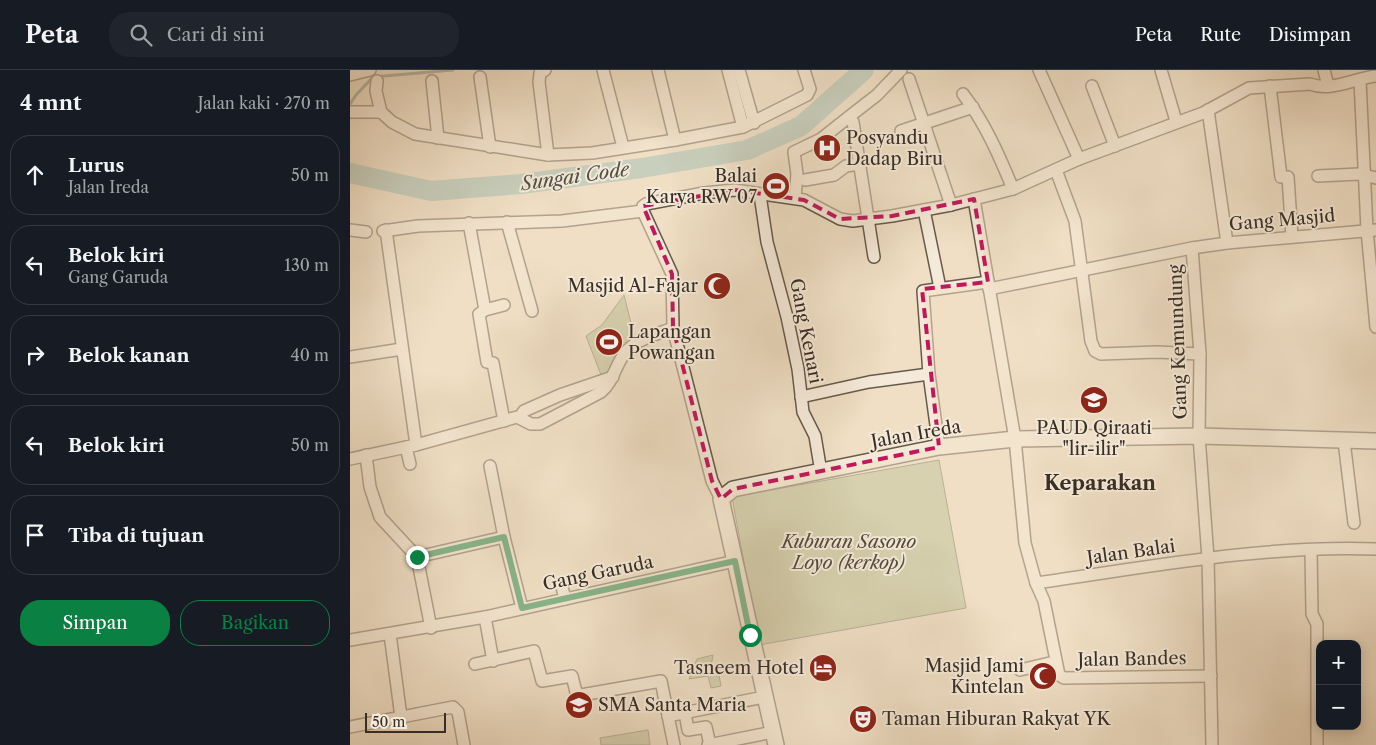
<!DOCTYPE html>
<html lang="id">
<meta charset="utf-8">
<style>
:root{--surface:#171b24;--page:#20242c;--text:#f1f3f6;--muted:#9ea1a6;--line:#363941;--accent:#0b8043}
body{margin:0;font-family:"Libre Caslon Text",serif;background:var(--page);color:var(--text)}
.controls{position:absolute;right:15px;bottom:15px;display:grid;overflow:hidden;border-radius:10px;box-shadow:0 2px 12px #0003}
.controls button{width:45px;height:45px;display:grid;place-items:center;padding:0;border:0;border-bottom:1px solid var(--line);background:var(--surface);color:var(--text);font:25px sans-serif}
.scale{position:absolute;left:15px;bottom:12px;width:81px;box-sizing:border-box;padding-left:5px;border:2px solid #382e25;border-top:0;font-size:14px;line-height:18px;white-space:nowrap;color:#382e25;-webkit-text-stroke:4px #f5ead9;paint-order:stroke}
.stop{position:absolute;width:15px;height:15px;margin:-11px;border:4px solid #0b8043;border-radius:50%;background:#fff}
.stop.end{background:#0b8043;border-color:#fff;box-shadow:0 1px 5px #0008}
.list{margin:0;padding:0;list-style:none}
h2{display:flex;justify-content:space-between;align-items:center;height:65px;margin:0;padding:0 20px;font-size:21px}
h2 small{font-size:16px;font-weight:400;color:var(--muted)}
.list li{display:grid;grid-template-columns:32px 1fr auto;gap:15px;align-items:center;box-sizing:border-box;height:80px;margin:0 10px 10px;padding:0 10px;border:1px solid var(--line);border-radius:20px}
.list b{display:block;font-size:19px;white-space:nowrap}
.list p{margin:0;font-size:16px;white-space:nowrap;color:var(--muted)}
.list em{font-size:16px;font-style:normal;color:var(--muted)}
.actions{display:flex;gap:10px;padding:15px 20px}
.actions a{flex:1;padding:11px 0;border:1px solid var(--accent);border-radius:20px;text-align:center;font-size:18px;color:var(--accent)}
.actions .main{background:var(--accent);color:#fff}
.icon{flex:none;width:28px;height:28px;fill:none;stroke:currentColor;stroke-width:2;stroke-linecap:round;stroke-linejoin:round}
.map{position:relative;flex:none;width:1026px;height:675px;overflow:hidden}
header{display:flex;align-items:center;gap:30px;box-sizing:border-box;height:70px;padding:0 25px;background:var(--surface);border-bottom:1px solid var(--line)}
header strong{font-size:24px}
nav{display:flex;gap:28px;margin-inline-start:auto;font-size:18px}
.search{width:350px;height:45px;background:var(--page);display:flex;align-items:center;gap:12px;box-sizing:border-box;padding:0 18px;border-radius:20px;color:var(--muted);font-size:19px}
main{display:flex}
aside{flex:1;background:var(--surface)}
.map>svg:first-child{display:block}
.green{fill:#b8c296;stroke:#78785e}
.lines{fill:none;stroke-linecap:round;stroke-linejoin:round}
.stream{stroke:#73847b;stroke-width:3}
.river{stroke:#9abdb4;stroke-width:20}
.minor-casing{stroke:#665a4d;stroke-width:14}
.tertiary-casing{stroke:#665a4d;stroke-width:18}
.minor{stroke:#f5ead9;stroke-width:11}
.tertiary{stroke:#f5ead9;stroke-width:15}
.route{stroke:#0b8043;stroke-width:6}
.marked{fill:none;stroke:#c2185b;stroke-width:4;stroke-dasharray:10 6;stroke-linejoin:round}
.labels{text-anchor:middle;stroke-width:4;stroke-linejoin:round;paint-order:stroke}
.poi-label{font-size:18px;fill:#382e25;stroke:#f5ead9;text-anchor:start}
.street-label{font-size:18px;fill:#382e25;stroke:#f5ead9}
.park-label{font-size:18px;font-style:italic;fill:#524c3c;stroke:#f5ead9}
.water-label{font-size:19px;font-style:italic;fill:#505249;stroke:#f5ead9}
.quarter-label{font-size:20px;font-weight:bold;fill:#382e25;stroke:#f5ead9}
</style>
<header>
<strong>Peta</strong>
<div class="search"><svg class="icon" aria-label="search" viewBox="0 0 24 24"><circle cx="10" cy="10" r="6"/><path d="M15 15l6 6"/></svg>Cari di sini</div>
<nav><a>Peta</a><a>Rute</a><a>Disimpan</a></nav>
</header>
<main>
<aside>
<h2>4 mnt<small>Jalan kaki · 270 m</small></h2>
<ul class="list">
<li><svg class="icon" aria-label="ahead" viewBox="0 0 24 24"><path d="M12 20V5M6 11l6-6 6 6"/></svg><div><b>Lurus</b><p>Jalan Ireda</p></div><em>50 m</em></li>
<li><svg class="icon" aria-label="left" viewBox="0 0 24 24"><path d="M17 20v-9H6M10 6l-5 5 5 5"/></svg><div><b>Belok kiri</b><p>Gang Garuda</p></div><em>130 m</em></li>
<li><svg class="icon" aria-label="right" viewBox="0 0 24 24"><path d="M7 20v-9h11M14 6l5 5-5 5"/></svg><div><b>Belok kanan</b></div><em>40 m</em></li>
<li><svg class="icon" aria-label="left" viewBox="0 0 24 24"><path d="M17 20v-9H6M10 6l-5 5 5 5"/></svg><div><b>Belok kiri</b></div><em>50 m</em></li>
<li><svg class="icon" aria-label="arrive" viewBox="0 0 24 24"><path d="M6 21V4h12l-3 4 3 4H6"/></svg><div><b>Tiba di tujuan</b></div></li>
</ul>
<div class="actions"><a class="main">Simpan</a><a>Bagikan</a></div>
</aside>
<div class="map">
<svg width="1026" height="675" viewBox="0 0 1026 675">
<rect width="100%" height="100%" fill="#f0dfc5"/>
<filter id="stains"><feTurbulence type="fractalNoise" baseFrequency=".004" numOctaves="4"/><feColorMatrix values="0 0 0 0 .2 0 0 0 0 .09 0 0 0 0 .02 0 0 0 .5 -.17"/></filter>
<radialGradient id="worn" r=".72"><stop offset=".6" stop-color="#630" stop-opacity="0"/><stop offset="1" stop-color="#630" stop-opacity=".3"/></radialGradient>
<g class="green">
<polygon points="274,225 284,265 253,310 236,266 252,255"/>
<polygon points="589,390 616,538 409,575 382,427"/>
<polygon points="363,585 360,601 368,600 371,616 361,618 358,606 339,609 347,589"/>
<polygon points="298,660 300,675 251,675 250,668"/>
</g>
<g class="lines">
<polyline class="stream" points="0,34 6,25 23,7 103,0"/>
<polyline class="river" points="0,103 81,121 171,114 292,98 397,80 451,56 514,0"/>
<defs>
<g id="minor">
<polyline points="195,0 190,3 189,12 198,85"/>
<polyline points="253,0 273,77"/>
<polyline points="308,0 325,70 393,57 457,25 460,19 454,0"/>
<polyline points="378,0 393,57"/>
<polyline points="389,0 404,53"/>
<polyline points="689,0 729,89"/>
<polyline points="811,0 826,51"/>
<polyline points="974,0 978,16"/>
<polyline points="0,5 20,0"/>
<polyline points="130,7 140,77"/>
<polyline points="559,9 601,135"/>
<polyline points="1010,10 1017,160 1026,257"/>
<polyline points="27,11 26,21 31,42 42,52 65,64 198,85 242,83 325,70"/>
<polyline points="82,11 88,68"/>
<polyline points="742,16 765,76"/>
<polyline points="920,16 931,107 938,107 942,167"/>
<path d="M613,24C635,53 649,85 663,119"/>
<polyline points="858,40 877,173"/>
<polyline points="0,42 31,42"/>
<polyline points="503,52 524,187"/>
<polyline points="551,61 623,37"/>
<polyline points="706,100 725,151 741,271 745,281 751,284 807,282 850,284"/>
<polyline points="968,106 1009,104 1026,108"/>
<polyline points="455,110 484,105 496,96 509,94"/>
<polyline points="410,125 417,172 437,247 448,299 453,342 465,366 471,402"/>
<polyline points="445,128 447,104 444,82 471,69 500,46 527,25 551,0"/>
<path d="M624,129L665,369L675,473L686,513C799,497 912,475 1026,479"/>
<polyline points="574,140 590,218"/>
<polyline points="157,152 182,241"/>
<polyline points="119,153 135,240"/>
<polyline points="0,160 16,162"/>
<polyline points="36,160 66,375"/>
<polyline points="33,161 68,156 212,151 293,141"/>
<polyline points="842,178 850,284 849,366 858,488 862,675"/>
<polyline points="639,219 842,178 877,173 1026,160"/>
<polyline points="154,235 135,240 129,244 137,292 143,293 154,351"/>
<polyline points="0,287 52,279"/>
<polyline points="451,327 519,312 579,304"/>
<polyline points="170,347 174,341 210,325 263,307"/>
<polyline points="994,371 1004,453"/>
<polyline points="56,377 60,394"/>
<polyline points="589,377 579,304 573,221 638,212"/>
<polyline points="16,385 20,417 30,447 67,487 81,558"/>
<path d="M0,389L66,375L167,347L181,354H190L251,322C262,312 264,301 271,289C281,270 305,265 323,258"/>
<polyline points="140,396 154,467 172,538"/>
<path d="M371,429L362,411L323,258L322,204L293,141V136L296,134L354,123L385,120L454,130L490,149L503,151L542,146L601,135L663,119L729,89L853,43L899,18L960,14C981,22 1005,8 1026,6"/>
<polyline points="961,480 962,544 967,554 967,675"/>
<polyline points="67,487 154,467"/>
<polyline points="211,513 215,529"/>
<polyline points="686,513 694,531 709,605 714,608 861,606"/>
<polyline points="135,547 143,591"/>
<polyline points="40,564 51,647"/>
<polyline points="0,570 135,547 385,491"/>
<polyline points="125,594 184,581 192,611 222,606 226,622 231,625 311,611 324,675"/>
<polyline points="670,600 704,592"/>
<polyline points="335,643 338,660 356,657 360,675"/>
<polyline points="318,646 414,627"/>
<polyline points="0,657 103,637 108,642 114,675"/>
<polyline points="358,675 423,662"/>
</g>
<polyline id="tertiary" points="426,675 371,429 383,419 589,377 665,369 849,366 1026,371"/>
</defs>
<use href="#minor" class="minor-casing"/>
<use href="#tertiary" class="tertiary-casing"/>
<use href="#minor" class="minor"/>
<use href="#tertiary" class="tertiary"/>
</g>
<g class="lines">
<polyline class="route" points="67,487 154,467 172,538 385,491 400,565"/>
</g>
<path d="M0 0H1026V675H0ZM385,120L454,130L490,149L542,146L624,129L638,212L572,219L589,377L383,419L371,429L362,411L323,258L322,204L293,136Z" fill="#f0dfc5" fill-opacity=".55" fill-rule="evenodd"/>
<path class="marked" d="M385,120L454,130L490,149L542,146L624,129L638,212L572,219L589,377L383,419L371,429L362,411L323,258L322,204L293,136Z"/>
<defs>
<symbol id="hospital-disc" viewBox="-11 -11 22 22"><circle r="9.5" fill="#8f2418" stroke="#f5ead9"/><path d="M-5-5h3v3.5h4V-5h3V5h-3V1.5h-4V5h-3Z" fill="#fff"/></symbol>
<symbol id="stadium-disc" viewBox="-11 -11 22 22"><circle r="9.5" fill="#8f2418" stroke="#f5ead9"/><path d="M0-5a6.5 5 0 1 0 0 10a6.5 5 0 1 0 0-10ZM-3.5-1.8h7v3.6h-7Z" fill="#fff"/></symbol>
<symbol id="mosque-disc" viewBox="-11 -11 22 22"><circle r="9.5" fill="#8f2418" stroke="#f5ead9"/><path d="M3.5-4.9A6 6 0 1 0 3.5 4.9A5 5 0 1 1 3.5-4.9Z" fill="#fff"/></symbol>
<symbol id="school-disc" viewBox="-11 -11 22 22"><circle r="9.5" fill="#8f2418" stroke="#f5ead9"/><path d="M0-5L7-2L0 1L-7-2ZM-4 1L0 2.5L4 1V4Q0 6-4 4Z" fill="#fff"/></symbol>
<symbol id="hotel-disc" viewBox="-11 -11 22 22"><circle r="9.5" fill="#8f2418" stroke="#f5ead9"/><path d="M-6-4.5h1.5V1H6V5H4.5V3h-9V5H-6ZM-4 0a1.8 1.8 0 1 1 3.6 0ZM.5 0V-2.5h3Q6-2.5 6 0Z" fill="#fff"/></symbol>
<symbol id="theatre-disc" viewBox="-11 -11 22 22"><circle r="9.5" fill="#8f2418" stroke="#f5ead9"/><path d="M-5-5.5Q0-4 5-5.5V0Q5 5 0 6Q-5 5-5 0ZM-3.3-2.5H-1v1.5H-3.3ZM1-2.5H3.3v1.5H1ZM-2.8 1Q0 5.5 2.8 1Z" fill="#fff"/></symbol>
</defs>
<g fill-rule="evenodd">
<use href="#hospital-disc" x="461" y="62" width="32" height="32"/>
<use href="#stadium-disc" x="410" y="100" width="32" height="32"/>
<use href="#mosque-disc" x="351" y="200" width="32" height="32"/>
<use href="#stadium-disc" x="243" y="256" width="32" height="32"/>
<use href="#school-disc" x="728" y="314" width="32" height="32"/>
<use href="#hotel-disc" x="457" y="582" width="32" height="32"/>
<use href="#mosque-disc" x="677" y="590" width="32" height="32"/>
<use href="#school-disc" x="213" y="619" width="32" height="32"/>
<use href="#theatre-disc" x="497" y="633" width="32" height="32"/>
</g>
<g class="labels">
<g class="poi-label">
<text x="496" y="74">Posyandu<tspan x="496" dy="21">Dadap Biru</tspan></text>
<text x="407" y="112" text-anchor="end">Balai<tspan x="407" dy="21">Karya RW 07</tspan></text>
<text x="348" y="222" text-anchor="end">Masjid Al-Fajar</text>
<text x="278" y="268">Lapangan<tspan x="278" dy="21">Powangan</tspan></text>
<text x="744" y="364" text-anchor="middle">PAUD Qiraati<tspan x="744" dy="21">"lir-ilir"</tspan></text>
<text x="674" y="602" text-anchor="end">Masjid Jami<tspan x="674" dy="21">Kintelan</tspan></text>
<text x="454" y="604" text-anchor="end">Tasneem Hotel</text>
<text x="248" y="641">SMA Santa Maria</text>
<text x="532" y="655">Taman Hiburan Rakyat YK</text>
</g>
<g class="street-label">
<text transform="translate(932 150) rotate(-5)" y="6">Gang Masjid</text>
<text transform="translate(456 261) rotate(79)" y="6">Gang Kenari</text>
<text transform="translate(828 272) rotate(-92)" y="6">Gang Kemundung</text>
<text transform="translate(566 364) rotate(-10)" y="6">Jalan Ireda</text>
<text transform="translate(781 482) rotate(-8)" y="6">Jalan Balai</text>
<text transform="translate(248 503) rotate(-12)" y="6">Gang Garuda</text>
<text transform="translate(782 589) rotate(-1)" y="6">Jalan Bandes</text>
</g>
<g class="park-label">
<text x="499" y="478">Kuburan Sasono<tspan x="499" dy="21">Loyo (kerkop)</tspan></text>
</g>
<g class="water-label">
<text transform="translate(225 106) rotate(-8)" y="7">Sungai Code</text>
</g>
<g class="quarter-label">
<text x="750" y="420">Keparakan</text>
</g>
</g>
<rect width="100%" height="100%" filter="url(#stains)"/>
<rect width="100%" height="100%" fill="url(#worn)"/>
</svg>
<div class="controls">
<button>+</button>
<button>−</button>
</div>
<div class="scale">50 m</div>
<div class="stop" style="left:400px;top:565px"></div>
<div class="stop end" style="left:67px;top:487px"></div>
</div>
</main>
